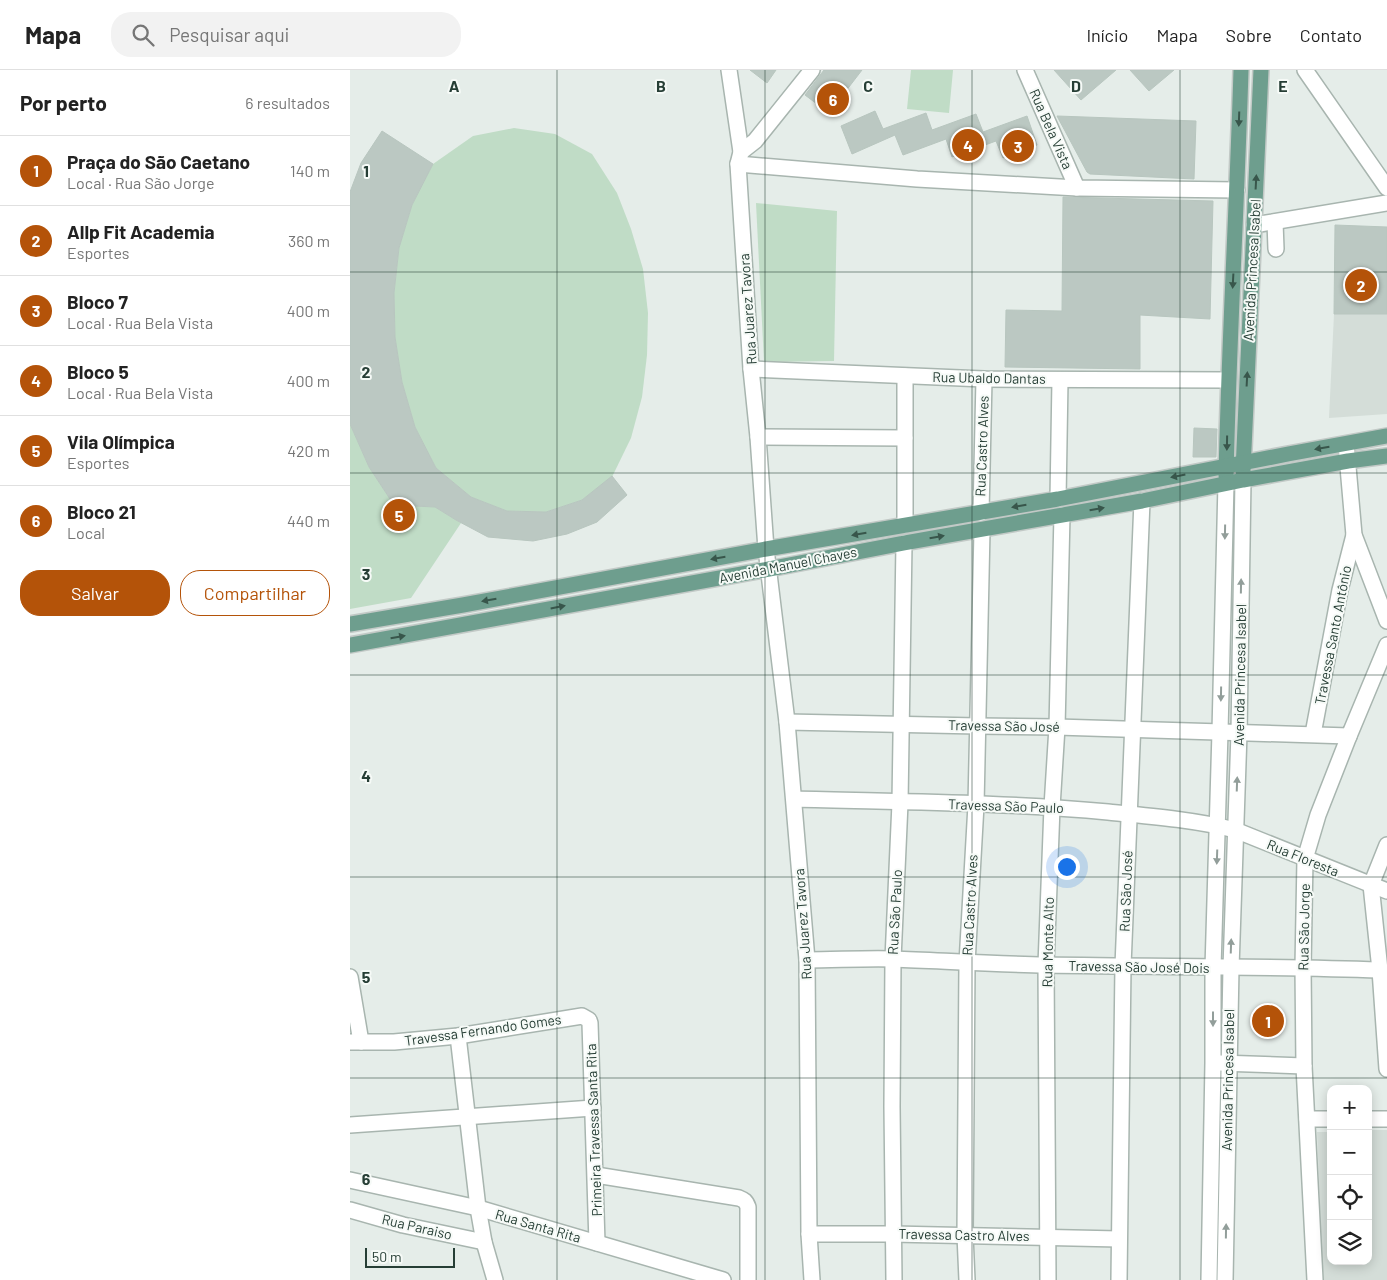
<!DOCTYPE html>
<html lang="pt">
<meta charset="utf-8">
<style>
:root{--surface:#fff;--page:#f2f2f2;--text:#222;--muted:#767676;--line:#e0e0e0;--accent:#b45309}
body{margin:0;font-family:Barlow,sans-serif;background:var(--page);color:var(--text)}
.controls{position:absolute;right:15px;bottom:15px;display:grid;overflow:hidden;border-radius:10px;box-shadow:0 2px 12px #0003}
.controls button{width:45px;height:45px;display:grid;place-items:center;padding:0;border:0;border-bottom:1px solid var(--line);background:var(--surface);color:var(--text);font:25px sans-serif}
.scale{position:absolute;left:15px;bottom:12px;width:90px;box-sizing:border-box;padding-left:5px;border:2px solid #263e35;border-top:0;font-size:14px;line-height:18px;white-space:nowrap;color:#263e35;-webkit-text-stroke:4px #f6faf7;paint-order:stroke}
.you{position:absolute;left:716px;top:796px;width:18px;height:18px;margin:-12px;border:4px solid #fff;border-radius:50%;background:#1a73e8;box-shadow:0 0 0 8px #1a73e833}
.badge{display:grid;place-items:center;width:32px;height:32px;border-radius:50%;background:var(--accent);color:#fff;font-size:16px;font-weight:700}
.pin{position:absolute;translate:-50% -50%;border:2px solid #fff;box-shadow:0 1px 5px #0006}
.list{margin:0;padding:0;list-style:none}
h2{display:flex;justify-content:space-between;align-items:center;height:65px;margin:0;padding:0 20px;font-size:21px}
h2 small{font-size:16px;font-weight:400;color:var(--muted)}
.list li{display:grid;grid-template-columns:32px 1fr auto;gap:15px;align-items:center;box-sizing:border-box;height:70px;padding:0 20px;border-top:1px solid var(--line)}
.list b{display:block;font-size:19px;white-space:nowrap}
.list p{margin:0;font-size:16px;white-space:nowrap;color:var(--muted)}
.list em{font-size:16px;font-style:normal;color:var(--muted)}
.actions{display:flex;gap:10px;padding:15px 20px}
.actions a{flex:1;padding:11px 0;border:1px solid var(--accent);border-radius:20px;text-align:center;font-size:18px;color:var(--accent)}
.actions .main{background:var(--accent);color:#fff}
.icon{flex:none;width:28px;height:28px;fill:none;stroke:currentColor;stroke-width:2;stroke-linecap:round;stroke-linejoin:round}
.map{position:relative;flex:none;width:1037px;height:1210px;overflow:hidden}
header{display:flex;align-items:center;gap:30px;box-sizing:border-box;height:70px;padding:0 25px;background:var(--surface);border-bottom:1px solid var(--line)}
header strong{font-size:24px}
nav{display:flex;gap:28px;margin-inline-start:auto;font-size:18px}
.search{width:350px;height:45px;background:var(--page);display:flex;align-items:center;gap:12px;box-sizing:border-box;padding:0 18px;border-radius:20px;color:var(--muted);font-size:19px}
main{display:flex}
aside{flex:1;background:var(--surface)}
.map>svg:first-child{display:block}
.built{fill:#d4ddd8}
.green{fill:#c0dcc6}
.building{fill:#bbc8c2;stroke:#b8c6bf}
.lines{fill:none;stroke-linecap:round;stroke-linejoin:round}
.minor-casing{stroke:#a8b5af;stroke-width:18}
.major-casing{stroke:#c2c9c6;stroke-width:18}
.minor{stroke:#fff;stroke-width:15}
.major{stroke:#6e9e8e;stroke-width:15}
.oneway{fill:#38564b}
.oneway2{fill:#929e9a}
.grid{fill:none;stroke:#263e35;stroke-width:1;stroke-opacity:0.55}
.labels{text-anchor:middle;stroke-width:4;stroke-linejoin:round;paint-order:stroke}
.street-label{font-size:14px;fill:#263e35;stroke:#f6faf7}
.grid-label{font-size:16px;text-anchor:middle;font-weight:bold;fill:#263e35;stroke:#f6faf7;stroke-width:4;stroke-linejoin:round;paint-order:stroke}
</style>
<header>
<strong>Mapa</strong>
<div class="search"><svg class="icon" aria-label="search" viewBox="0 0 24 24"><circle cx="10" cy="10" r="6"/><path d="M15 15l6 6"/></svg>Pesquisar aqui</div>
<nav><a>Início</a><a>Mapa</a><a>Sobre</a><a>Contato</a></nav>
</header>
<main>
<aside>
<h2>Por perto<small>6 resultados</small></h2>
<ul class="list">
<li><span class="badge">1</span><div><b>Praça do São Caetano</b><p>Local · Rua São Jorge</p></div><em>140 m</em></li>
<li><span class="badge">2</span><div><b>Allp Fit Academia</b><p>Esportes</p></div><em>360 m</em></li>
<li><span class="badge">3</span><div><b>Bloco 7</b><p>Local · Rua Bela Vista</p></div><em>400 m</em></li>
<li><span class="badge">4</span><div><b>Bloco 5</b><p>Local · Rua Bela Vista</p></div><em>400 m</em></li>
<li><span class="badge">5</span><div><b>Vila Olímpica</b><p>Esportes</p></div><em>420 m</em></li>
<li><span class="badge">6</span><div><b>Bloco 21</b><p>Local</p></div><em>440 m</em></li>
</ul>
<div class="actions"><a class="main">Salvar</a><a>Compartilhar</a></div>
</aside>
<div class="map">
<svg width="1037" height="1210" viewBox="0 0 1037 1210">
<rect width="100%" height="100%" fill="#e5ede9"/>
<g class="built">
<polygon points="984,244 1037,244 1037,344 979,348"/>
<polygon points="1018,1060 1037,1060 1037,1210 973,1210 967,1062 981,1062 981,1191 1018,1191"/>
</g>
<g class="green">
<polygon points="561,0 603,0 599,43 557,39"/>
<polygon points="164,58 205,64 242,84 267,123 281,159 293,199 298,243 297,285 292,327 281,368 262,407 232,430 196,442 157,441 121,427 86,398 65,357 52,312 45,267 44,223 49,178 62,135 83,94 123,66"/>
<polygon points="406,133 487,141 484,291 414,292"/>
<polygon points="0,354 19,397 44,435 85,437 111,453 61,528 0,539"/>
</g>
<g class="building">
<polygon points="400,0 426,0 417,13"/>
<polygon points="474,0 512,0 479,43 455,25"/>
<polygon points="704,0 766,0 731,30"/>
<polygon points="780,0 824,0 799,21"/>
<polygon points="525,41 533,59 576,43 582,60 626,44 633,62 677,46 687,75 653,88 646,71 602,87 596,69 553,85 545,65 502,84 491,56"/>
<polygon points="707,46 846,51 844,109 740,104 737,102"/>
<polygon points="32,61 83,94 62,135 49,178 44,223 45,267 52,312 65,357 86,398 121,427 157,441 196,442 232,430 262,406 277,425 247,452 217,464 183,471 138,467 106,450 85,437 44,435 19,397 0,354 0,122 11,93"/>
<polygon points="713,127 863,131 860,249 790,245 790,299 655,297 656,240 712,241"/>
<polygon points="985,155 1037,157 1037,244 984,244"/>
<polygon points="844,358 867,359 866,387 843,387"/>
</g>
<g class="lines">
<defs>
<g id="minor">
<polyline points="379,0 391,82 388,94 401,299 408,367 416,479 437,652 457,890 459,1164 462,1210"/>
<polyline points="675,0 727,118"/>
<polyline points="955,0 1037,118"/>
<polyline points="391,82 405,71 462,0"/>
<polyline points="388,94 567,109 727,118 887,120"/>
<polyline points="925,152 926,179"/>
<polyline points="904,155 1037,133"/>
<polyline points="401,299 634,309 878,310"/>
<polyline points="555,306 555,455"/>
<polyline points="408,367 555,368"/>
<polyline points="996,374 1004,465 1037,551"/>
<polyline points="708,429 710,310"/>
<polyline points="631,443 634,309"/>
<polyline points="437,652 628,656 707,657 999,666 1037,575"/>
<polyline points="963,664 990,520 1004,465"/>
<path d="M444,729C548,732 654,732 758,742C799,746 846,750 885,760L1037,821"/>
<polyline points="1037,775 1021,815 1030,900 1037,999"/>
<path d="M457,890C486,890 515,888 544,889C595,891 645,894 696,895C807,897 919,896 1030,900"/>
<polyline points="0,907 11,972"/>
<polyline points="108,966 128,1138 134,1172 145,1210"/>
<polyline points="0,972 44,972 108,966 232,946 239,950 240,953 247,1173"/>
<polyline points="870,993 954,996"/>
<polyline points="957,1049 981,1049"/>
<polyline points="1018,1049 1037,1049"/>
<polyline points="0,1055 243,1038"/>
<path d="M246,1105L389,1128C394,1130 396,1131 398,1137V1210"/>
<polyline points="0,1110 128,1138 373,1210"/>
<polyline points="0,1140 53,1155 134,1172"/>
<polyline points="459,1164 543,1164 769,1169"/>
<polyline points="544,1210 542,1037 543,889 550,733 554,473"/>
<polyline points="617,1210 615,1165 617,893 626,735 632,460"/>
<polyline points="698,1210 696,895 702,737 707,657 712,445"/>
<polyline points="769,1210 773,896 792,431"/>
<polyline points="859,1210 863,993 863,898 870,662 876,413"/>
<polyline points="875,1210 881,898 889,663 893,410"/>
<polyline points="965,1210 954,996 953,897 955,789 968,745 999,666"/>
</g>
<g id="major">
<polyline points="893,401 911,0"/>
<path d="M876,406C879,270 887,135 891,0"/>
<polyline points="0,554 113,535 416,479 708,429 938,384 1037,366"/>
<polyline points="0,575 419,499 554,473 792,431 893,410 998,391 1037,386"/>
</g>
</defs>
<use href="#minor" class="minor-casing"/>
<use href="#major" class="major-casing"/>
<use href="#minor" class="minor"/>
<use href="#major" class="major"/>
</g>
<defs><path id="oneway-solid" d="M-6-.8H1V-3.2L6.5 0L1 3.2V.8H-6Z" transform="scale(1.25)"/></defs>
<g class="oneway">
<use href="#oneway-solid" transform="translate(889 49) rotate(92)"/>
<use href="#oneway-solid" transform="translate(906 112) rotate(-87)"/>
<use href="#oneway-solid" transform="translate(883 211) rotate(93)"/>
<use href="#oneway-solid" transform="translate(897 309) rotate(-87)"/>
<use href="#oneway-solid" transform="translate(877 373) rotate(91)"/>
<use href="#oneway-solid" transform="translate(972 378) rotate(170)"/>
<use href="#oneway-solid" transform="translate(828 406) rotate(169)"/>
<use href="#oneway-solid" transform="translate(669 436) rotate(170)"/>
<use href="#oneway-solid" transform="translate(747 439) rotate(-10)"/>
<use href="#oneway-solid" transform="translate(509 464) rotate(170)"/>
<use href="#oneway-solid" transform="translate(587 467) rotate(-10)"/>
<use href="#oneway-solid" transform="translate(368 488) rotate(170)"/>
<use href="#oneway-solid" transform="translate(139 530) rotate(170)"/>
<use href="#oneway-solid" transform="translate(208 537) rotate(-11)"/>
<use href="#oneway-solid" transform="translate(48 567) rotate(-10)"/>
</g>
<g class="oneway2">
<use href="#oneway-solid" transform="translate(875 462) rotate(91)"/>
<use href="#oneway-solid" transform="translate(891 516) rotate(-89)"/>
<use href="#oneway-solid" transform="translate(871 624) rotate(91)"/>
<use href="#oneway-solid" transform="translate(887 714) rotate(-88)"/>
<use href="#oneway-solid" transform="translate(867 787) rotate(92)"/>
<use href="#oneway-solid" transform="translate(881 876) rotate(-88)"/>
<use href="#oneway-solid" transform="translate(863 949) rotate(90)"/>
<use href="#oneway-solid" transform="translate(876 1161) rotate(-89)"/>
</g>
<path class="grid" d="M207,0V1210M415,0V1210M622,0V1210M830,0V1210M0,202H1037M0,403H1037M0,605H1037M0,807H1037M0,1008H1037"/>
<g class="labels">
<g class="street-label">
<text transform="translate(701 59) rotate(66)" y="5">Rua Bela Vista</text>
<text transform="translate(902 200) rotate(-87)" y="5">Avenida Princesa Isabel</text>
<text transform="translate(398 239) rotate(-94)" y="5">Rua Juarez Tavora</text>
<text transform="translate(639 308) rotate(1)" y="5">Rua Ubaldo Dantas</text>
<text transform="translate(632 376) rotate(-88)" y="5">Rua Castro Alves</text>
<text transform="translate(438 495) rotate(-11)" y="5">Avenida Manuel Chaves</text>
<text transform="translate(983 565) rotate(-79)" y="5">Travessa Santo Antônio</text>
<text transform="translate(890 605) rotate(-89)" y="5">Avenida Princesa Isabel</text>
<text transform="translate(654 656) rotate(1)" y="5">Travessa São José</text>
<text transform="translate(656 736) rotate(2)" y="5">Travessa São Paulo</text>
<text transform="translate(953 788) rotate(22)" y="5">Rua Floresta</text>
<text transform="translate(776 821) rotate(-88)" y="5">Rua São José</text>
<text transform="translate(620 835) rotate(-87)" y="5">Rua Castro Alves</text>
<text transform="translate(545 842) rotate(-87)" y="5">Rua São Paulo</text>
<text transform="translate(453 854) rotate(-94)" y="5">Rua Juarez Tavora</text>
<text transform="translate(954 857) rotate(-89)" y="5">Rua São Jorge</text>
<text transform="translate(698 872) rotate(-89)" y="5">Rua Monte Alto</text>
<text transform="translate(789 897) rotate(1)" y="5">Travessa São José Dois</text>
<text transform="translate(133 960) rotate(-8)" y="5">Travessa Fernando Gomes</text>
<text transform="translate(878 1010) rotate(-89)" y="5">Avenida Princesa Isabel</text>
<text transform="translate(244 1060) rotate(-92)" y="5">Primeira Travessa Santa Rita</text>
<text transform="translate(188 1156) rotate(16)" y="5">Rua Santa Rita</text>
<text transform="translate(67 1157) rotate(13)" y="5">Rua Paraiso</text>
<text transform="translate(614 1165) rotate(1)" y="5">Travessa Castro Alves</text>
</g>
</g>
<g class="grid-label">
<text x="104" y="22">A</text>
<text x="311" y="22">B</text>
<text x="518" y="22">C</text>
<text x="726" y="22">D</text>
<text x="933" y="22">E</text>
<text x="16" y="107">1</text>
<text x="16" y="308">2</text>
<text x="16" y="510">3</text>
<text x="16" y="712">4</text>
<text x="16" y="913">5</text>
<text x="16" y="1115">6</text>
</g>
</svg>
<div class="controls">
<button>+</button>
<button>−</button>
<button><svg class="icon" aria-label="locate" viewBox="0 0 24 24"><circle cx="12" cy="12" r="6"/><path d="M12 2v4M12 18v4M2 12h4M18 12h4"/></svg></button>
<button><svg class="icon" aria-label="layers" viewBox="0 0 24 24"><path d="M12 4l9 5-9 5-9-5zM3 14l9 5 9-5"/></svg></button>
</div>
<div class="scale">50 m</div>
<div class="you"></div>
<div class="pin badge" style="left:918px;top:951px">1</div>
<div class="pin badge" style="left:1011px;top:215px">2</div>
<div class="pin badge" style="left:668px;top:76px">3</div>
<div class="pin badge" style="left:618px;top:75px">4</div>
<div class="pin badge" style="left:49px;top:445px">5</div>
<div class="pin badge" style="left:483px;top:29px">6</div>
</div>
</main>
